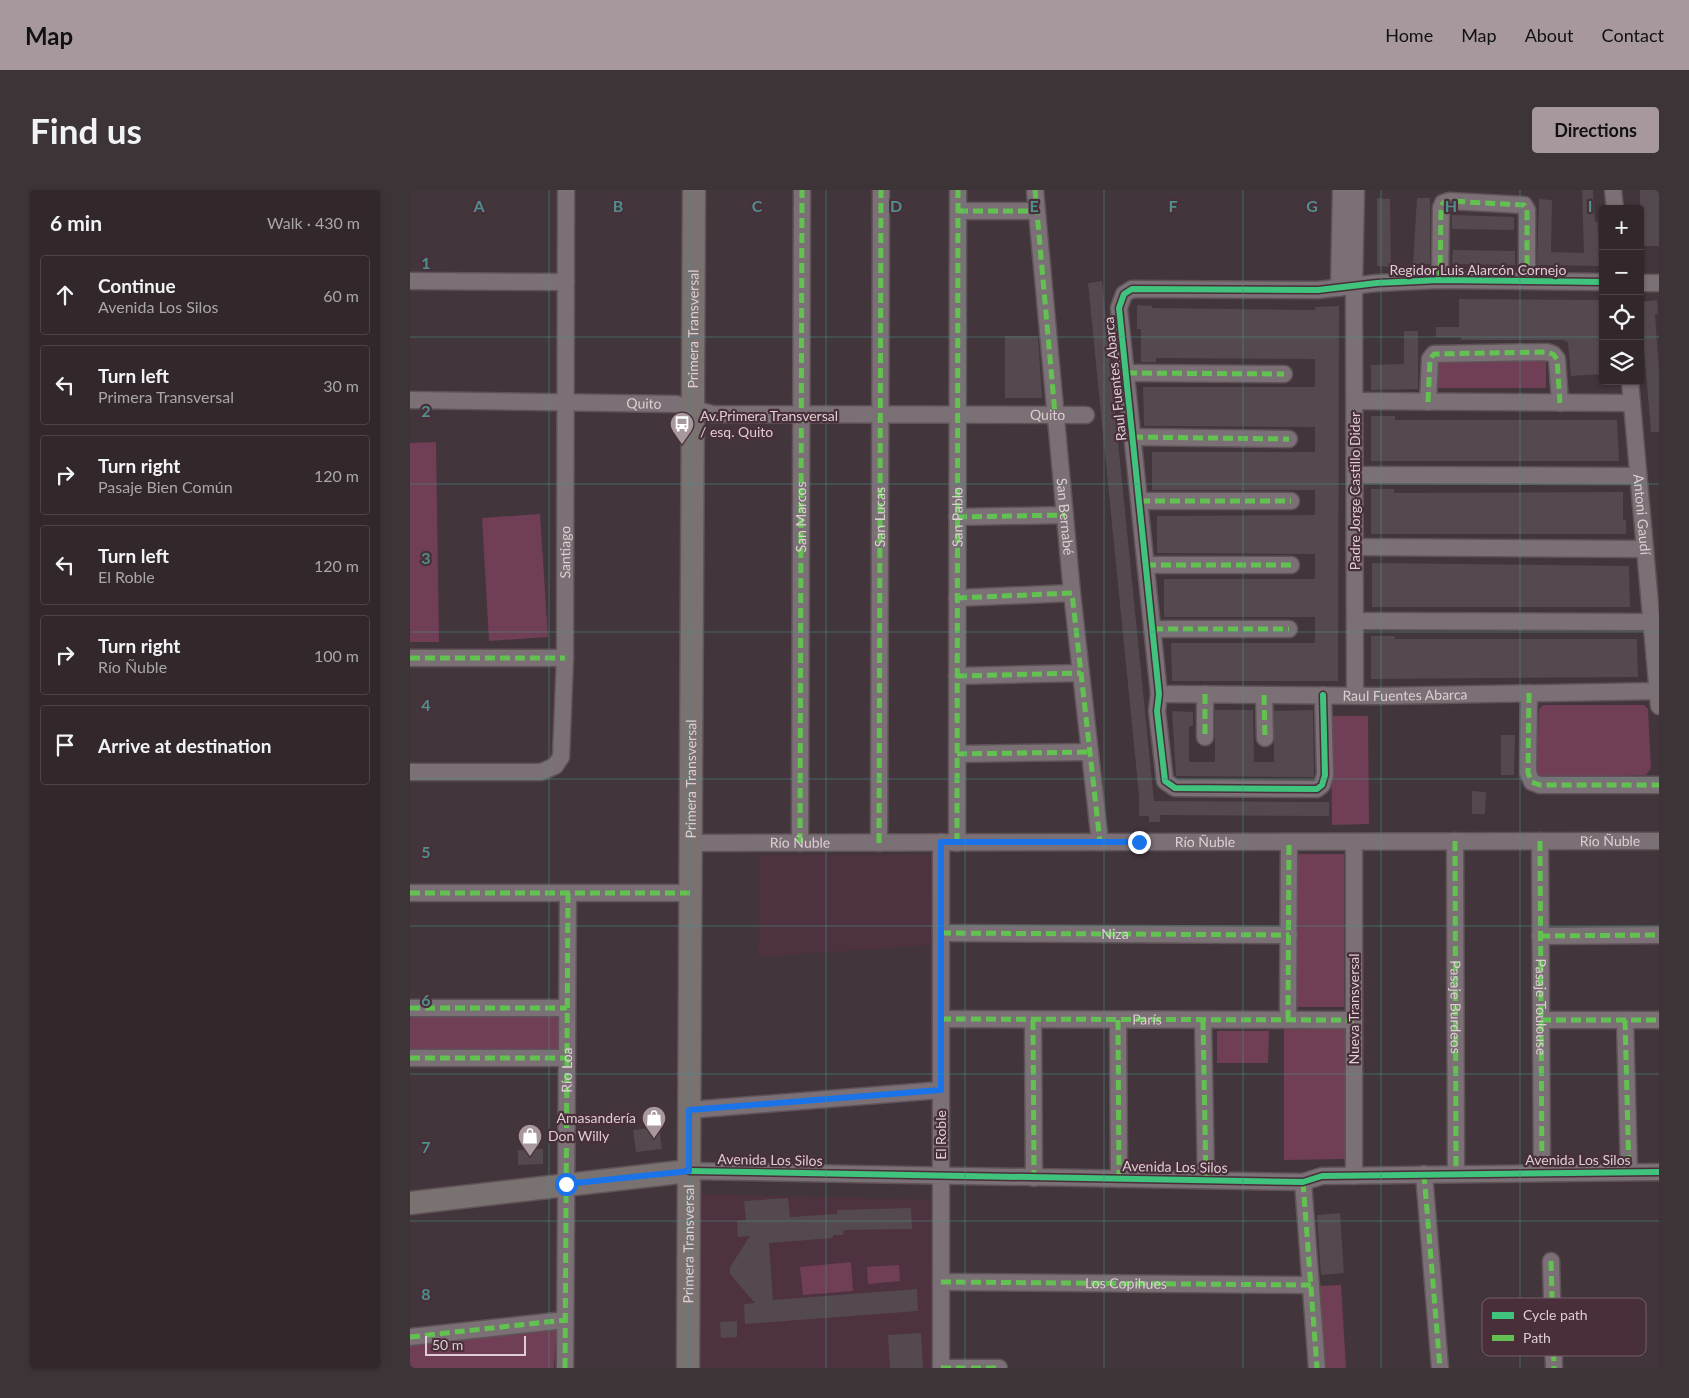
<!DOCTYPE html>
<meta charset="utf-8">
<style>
:root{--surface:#32282c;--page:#3d3438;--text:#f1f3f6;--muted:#a8a6a9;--line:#4d4448;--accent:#a7989e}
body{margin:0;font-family:Lato,sans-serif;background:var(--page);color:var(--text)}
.controls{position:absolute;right:15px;top:15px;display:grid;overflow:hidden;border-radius:5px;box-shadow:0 1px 4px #0004}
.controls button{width:45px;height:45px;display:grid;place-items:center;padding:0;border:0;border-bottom:1px solid var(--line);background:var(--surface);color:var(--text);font:25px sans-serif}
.scale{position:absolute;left:15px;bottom:12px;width:101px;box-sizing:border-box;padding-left:5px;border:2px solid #deced4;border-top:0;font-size:14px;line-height:18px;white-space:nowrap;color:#deced4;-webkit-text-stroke:4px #482f3a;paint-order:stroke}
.stop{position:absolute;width:15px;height:15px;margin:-11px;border:4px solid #1a73e8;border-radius:50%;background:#fff}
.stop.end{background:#1a73e8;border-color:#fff;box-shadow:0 1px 5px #0008}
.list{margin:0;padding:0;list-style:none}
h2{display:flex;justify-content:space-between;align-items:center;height:65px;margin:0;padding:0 20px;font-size:21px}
h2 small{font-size:16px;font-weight:400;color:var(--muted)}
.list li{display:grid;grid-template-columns:32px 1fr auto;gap:15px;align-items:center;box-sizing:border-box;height:80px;margin:0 10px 10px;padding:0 10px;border:1px solid var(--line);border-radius:5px}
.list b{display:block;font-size:19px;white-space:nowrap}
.list p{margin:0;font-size:16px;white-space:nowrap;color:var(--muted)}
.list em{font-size:16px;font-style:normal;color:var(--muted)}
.icon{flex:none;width:28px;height:28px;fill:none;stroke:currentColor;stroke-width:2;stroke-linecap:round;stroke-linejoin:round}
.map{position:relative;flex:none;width:1249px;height:1178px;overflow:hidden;border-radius:5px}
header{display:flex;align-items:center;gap:30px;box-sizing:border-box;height:70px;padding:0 25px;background:var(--accent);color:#111}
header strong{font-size:24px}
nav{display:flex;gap:28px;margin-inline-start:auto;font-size:18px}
.intro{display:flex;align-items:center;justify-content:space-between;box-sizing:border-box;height:120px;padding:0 30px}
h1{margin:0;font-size:35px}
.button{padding:12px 22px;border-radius:5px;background:var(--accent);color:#111;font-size:18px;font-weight:700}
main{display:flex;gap:30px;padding:0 30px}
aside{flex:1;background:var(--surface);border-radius:5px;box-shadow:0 1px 4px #0004}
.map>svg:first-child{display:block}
.built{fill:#4f323f}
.green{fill:#703f55}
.building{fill:#54494e}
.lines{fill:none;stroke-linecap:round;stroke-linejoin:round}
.street-casing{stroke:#5f5358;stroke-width:19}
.secondary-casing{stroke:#5f5358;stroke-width:25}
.street{stroke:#7b7075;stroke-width:16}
.secondary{stroke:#7a7271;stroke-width:22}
.quiet{stroke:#63c152;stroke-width:5;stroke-dasharray:10 5;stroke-linecap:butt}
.cycleway-casing{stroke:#482f3a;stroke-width:9}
.cycleway{stroke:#40c37c;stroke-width:6}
.route{stroke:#1a73e8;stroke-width:6}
.grid{fill:none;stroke:#4d908d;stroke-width:1;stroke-opacity:0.55}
.labels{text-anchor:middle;stroke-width:4.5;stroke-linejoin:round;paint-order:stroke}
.street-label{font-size:14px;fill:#deced4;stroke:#482f3a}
.poi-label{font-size:14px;fill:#deced4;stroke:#482f3a;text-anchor:start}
.key{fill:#482f3a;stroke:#755f68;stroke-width:1}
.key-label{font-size:14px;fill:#deced4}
.grid-label{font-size:16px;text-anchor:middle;font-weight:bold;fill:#4d908d;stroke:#482f3a;stroke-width:4.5;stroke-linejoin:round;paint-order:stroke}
</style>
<header>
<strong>Map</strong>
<nav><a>Home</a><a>Map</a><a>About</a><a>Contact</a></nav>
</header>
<div class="intro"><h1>Find us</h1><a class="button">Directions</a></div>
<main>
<aside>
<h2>6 min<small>Walk · 430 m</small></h2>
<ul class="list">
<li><svg class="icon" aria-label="ahead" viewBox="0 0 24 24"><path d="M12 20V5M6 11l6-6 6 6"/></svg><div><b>Continue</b><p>Avenida Los Silos</p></div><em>60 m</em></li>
<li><svg class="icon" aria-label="left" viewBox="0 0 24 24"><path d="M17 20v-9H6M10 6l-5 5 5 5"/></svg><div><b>Turn left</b><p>Primera Transversal</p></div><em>30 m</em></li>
<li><svg class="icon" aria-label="right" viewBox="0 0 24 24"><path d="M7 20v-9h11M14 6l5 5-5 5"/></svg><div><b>Turn right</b><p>Pasaje Bien Común</p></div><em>120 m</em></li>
<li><svg class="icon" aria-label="left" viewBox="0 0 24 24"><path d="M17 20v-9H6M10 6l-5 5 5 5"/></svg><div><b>Turn left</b><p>El Roble</p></div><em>120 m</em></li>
<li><svg class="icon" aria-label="right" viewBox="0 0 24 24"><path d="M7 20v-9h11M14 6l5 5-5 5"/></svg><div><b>Turn right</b><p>Río Ñuble</p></div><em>100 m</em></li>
<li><svg class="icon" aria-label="arrive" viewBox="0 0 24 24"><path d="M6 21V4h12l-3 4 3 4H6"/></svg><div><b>Arrive at destination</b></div></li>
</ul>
</aside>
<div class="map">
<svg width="1249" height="1178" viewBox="0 0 1249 1178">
<rect width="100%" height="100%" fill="#42353b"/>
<g class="built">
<polygon points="350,665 520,665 522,755 348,767"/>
<polygon points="290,1004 519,1010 524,1178 290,1178"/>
</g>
<g class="green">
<rect x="1028" y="167" width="108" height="31"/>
<polygon points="26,252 29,452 0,452 0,253"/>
<polygon points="130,324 138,447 79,451 72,328"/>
<polygon points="1133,515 1234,515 1238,519 1241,578 1236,585 1132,588 1127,583 1129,519"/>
<polygon points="921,526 958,526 959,634 922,635"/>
<polygon points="885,664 934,664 934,817 884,817"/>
<polygon points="0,822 149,823 148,864 0,865"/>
<polygon points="935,834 936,969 874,970 874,835"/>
<polygon points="807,841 859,841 858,873 807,873"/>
<polygon points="441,1072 443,1101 393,1105 390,1077"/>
<polygon points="489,1075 490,1091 458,1094 457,1077"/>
<polygon points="931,1095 936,1178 916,1178 910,1096"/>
<polygon points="147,1138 144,1178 0,1178 0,1153"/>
</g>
<g class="building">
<polygon points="1172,0 1183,0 1185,32 1188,32 1189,76 1127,75 1129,9 1142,10 1141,62 1174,63"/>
<rect x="1230" y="0" width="19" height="56"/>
<polygon points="967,8 980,9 981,77 967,76"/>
<polygon points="1007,8 1020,8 1020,74 1003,74"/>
<polygon points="1042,25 1104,27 1104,40 1042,39"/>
<polygon points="1043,60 1105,61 1105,75 1042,74"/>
<polygon points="692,91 744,611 919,612 919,626 750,625 750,632 739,632 739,626 729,626 729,605 678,93"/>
<polygon points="1049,109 1193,110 1193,184 1161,186 1158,152 1153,150 1051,150 1051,147 1026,147 1026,137 1049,137"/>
<polygon points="1247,110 1248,124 1245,124 1249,180 1249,242 1241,242 1230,112"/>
<polygon points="727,115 742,116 742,118 905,120 905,117 929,116 928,491 762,491 761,453 905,453 905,427 754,427 754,389 905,389 905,364 747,363 747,326 905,325 905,300 742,300 742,262 905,262 905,237 734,236 733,197 905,197 905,169 746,168 746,172 731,172 731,139 727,139"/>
<polygon points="994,141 1008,141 1008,199 961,200 961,175 994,174"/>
<polygon points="595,146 628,146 632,208 595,208"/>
<polygon points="961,226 985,226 985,230 1207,230 1209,271 961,271"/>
<polygon points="961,299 984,299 984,303 1213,302 1213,330 1216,330 1216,344 961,344"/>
<polygon points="962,373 1219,376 1220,417 962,417"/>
<polygon points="961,446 985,446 985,449 1227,449 1228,487 961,489"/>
<polygon points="805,520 843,520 844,572 864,572 864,521 903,520 904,587 766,586 762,521 783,522 783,536 779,536 779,572 805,572"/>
<polygon points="1091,545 1105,545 1104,585 1091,585"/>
<polygon points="1062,601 1076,602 1075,624 1062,624"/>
<polygon points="249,937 252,959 226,962 223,940"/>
<polygon points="133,959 133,974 108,975 108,960"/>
<polygon points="378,1008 380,1027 427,1024 427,1020 501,1018 502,1039 434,1040 433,1045 423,1045 423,1048 359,1053 363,1110 507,1099 508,1121 335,1134 334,1114 345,1113 320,1084 320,1077 340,1046 328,1047 327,1031 336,1030 334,1011"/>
<polygon points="930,1023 934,1083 911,1085 907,1025"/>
<polygon points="327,1131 327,1147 311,1148 310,1132"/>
<polygon points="511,1143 513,1178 480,1178 478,1145"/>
</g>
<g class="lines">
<defs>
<g id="street">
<path id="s1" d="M625,0L662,403L690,652"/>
<polyline points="1203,0 1205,19"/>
<polyline points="548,21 627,21"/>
<polyline points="1030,90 1031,18 1033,13 1039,11 1114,15 1117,20 1117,90"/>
<polyline points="0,91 156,92"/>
<polyline points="1230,93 1249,93"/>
<polyline points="929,98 931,0"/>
<polyline points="717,183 874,184"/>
<path id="s2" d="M1220,191L1249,516"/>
<path id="s3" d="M0,210L266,214L302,224L676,225"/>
<polyline points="945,211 1222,213"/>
<polyline points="1018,212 1020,169 1024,164 1137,162 1143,164 1147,169 1150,213"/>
<polyline points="723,247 879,249"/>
<polyline points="945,285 1228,286"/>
<polyline points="730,311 881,311"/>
<polyline points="547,327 655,325"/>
<polyline points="945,357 1235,359"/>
<polyline points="736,375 881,375"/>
<polyline points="547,408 662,403"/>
<polyline points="945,431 1242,432"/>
<polyline points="743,439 879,439"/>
<polyline points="0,468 155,468"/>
<polyline points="547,486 671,483"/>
<polyline points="1119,503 1118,583 1122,592 1130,595 1249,595"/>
<path id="s4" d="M749,504L968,506L1249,501"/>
<polyline points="795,504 795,547"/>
<polyline points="854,505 855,548"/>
<polyline points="913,505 915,585 912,595 907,599 765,598 755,591 747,521 749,504 709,118 714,104 722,99 908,100 967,93 1030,90 1193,92"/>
<polyline points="945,505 944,96 946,0"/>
<polyline points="547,564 680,562"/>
<path id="s5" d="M0,582H131L145,576L151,567L155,468L156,0"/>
<path id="s6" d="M1045,651L1046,984"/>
<polyline points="1130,651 1132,983"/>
<polyline points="531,652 531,1178"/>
<polyline points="944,652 944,986"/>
<path id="s7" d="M281,653L1249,651"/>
<polyline points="390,653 392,0"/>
<polyline points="469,653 471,0"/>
<polyline points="547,653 548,0"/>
<polyline points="0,703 281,703"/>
<path id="s8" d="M531,743L879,745"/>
<polyline points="1130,746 1249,745"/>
<polyline points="0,818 157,818"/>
<path id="s9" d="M531,829L944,830"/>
<polyline points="623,830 624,988"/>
<polyline points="708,830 709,989"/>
<polyline points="793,830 796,990"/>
<polyline points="878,830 879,652"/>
<polyline points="1131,830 1249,830"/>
<polyline points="1215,830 1219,982"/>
<polyline points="0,868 157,868"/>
<polyline points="279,920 531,900"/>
<polyline points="279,981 893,992 912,986 1249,982"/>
<polyline points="1014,984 1030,1178"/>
<polyline points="893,992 907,1178"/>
<polyline points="1141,1071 1144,1178"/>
<polyline points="531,1092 901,1095"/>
<polyline points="0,1147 155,1130"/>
<polyline points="155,1178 158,703"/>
<polyline points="531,1178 589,1178"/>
</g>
<g id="secondary">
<polyline points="0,1013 279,981"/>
<path id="s10" d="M278,1178L284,0"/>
</g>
</defs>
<use href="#street" class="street-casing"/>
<use href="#secondary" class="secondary-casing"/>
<use href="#street" class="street"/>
<use href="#secondary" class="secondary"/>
<g class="quiet">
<polyline points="625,0 645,224"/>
<polyline points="548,21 627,21"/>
<polyline points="1030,90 1031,18 1033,13 1039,11 1114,15 1117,20 1117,90"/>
<polyline points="717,183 874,184"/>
<polyline points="1018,212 1020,169 1024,164 1137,162 1143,164 1147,169 1150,213"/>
<polyline points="723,247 879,249"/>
<polyline points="730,311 881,311"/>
<polyline points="547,327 655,325"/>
<polyline points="736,375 881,375"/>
<polyline points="547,408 662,403 690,652"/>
<polyline points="743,439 879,439"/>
<polyline points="0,468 155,468"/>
<polyline points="547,486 671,483"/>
<polyline points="1119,503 1118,583 1122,592 1130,595 1249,595"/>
<polyline points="795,504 795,547"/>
<polyline points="854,505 855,548"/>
<polyline points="547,564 680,562"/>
<polyline points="1045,651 1046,984"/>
<path id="s11" d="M1130,651L1132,983"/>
<path id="s12" d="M390,653L392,0"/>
<path id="s13" d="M469,653L471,0"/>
<path id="s14" d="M547,653L548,0"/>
<polyline points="0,703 281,703"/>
<polyline points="531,743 879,745"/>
<polyline points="1130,746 1249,745"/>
<polyline points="0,818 157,818"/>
<polyline points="531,829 944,830"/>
<polyline points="623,830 624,988"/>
<polyline points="708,830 709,989"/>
<polyline points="793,830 796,990"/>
<polyline points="878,830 879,652"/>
<polyline points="1131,830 1249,830"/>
<polyline points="1215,830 1219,982"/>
<polyline points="0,868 157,868"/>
<polyline points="279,920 531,900"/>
<polyline points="1014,984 1030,1178"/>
<polyline points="893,992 907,1178"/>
<polyline points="1141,1071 1144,1178"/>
<path id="s15" d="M531,1092L901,1095"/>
<polyline points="0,1147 155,1130"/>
<path id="s16" d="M155,1178L158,703"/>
<polyline points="531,1178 589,1178"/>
</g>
<defs>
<g id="cycleway">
<polyline points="913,505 915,585 912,595 907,599 765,598 755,591 747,521 749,504 709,118 714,104 722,99 908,100 967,93 1030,90 1193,92"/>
<polyline points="279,981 893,992 912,986 1249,982"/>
</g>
</defs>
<use href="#cycleway" class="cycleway-casing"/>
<use href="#cycleway" class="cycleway"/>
</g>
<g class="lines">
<polyline class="route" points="156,994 279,981 279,920 531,900 531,652 729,652"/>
</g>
<path class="grid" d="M139,0V1178M278,0V1178M416,0V1178M555,0V1178M694,0V1178M833,0V1178M971,0V1178M1110,0V1178M0,147H1193M1230,147H1249M0,294H1249M0,442H1249M0,589H1249M0,736H1249M0,884H1249M0,1031H1249"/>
<defs>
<symbol id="bus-pin" viewBox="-11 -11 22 30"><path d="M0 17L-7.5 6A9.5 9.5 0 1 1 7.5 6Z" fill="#a7989e" stroke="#482f3a"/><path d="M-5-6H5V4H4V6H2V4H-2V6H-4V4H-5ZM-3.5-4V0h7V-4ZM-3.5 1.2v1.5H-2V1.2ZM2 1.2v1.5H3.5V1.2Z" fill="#fff"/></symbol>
<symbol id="shop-pin" viewBox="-11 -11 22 30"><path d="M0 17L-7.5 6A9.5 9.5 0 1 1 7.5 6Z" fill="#a7989e" stroke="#482f3a"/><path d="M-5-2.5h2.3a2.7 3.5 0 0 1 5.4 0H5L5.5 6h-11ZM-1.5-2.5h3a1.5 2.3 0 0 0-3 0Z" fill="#fff"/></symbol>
</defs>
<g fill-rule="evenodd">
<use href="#bus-pin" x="258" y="220" width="28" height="38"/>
<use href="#shop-pin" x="230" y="914" width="28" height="38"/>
<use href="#shop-pin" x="106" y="932" width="28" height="38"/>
</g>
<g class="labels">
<g class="street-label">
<text x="1068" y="85">Regidor Luis Alarcón Cornejo</text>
<text dy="5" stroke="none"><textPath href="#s10" startOffset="1039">Primera Transversal</textPath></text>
<text transform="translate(705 189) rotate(-96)" y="5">Raul Fuentes Abarca</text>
<text dy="5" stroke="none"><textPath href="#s3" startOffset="234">Quito</textPath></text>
<text dy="5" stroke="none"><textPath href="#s3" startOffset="639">Quito</textPath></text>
<text transform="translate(945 301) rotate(-90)" y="5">Padre Jorge Castillo Dider</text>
<text dy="5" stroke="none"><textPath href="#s2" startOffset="134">Antoni Gaudí</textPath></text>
<text dy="5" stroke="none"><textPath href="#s12" startOffset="326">San Marcos</textPath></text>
<text dy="5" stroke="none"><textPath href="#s13" startOffset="326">San Lucas</textPath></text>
<text dy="5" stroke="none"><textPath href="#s14" startOffset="326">San Pablo</textPath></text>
<text dy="5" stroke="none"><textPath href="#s1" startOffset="328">San Bernabé</textPath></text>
<text dy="5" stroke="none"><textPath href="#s5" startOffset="362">Santiago</textPath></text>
<text dy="5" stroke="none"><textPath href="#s4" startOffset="246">Raul Fuentes Abarca</textPath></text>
<text dy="5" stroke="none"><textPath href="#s10" startOffset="589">Primera Transversal</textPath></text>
<text dy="5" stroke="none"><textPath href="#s7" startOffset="919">Río Ñuble</textPath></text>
<text dy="5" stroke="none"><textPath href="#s7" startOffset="514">Río Ñuble</textPath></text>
<text dy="5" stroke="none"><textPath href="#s7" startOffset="109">Río Ñuble</textPath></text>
<text dy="5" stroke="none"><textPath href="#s8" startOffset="174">Niza</textPath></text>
<text dy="5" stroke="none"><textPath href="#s11" startOffset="166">Pasaje Toulouse</textPath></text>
<text dy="5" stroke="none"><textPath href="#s6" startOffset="166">Pasaje Burdeos</textPath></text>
<text transform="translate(944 819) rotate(-90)" y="5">Nueva Transversal</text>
<text dy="5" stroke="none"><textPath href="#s9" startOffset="206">París</textPath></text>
<text dy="5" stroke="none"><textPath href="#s16" startOffset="298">Río Loa</textPath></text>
<text transform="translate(531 945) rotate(-90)" y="5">El Roble</text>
<text transform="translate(360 970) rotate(1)" y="5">Avenida Los Silos</text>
<text x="1168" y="975">Avenida Los Silos</text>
<text transform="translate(765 977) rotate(1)" y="5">Avenida Los Silos</text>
<text dy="5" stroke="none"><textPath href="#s10" startOffset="124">Primera Transversal</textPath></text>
<text dy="5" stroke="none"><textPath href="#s15" startOffset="185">Los Copihues</textPath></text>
</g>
<g class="poi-label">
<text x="290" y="231">Av.Primera Transversal<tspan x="290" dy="16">/ esq. Quito</tspan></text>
<text x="226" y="933" text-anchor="end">Amasandería</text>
<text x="138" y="951">Don Willy</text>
</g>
</g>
<rect x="1072" y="1108" width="164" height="58" rx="8" class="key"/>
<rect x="1082" y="1122" width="22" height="7" fill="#40c37c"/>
<rect x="1082" y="1145" width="22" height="6" fill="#63c152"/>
<g class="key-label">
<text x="1113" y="1130">Cycle path</text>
<text x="1113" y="1153">Path</text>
</g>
<g class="grid-label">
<text x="69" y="22">A</text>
<text x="208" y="22">B</text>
<text x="347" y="22">C</text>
<text x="486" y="22">D</text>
<text x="624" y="22">E</text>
<text x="763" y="22">F</text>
<text x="902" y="22">G</text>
<text x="1041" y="22">H</text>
<text x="1180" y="22">I</text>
<text x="16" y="79">1</text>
<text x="16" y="227">2</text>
<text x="16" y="374">3</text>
<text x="16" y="521">4</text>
<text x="16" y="668">5</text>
<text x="16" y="816">6</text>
<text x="16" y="963">7</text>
<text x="16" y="1110">8</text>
</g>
</svg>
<div class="controls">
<button>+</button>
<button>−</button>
<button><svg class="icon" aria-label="locate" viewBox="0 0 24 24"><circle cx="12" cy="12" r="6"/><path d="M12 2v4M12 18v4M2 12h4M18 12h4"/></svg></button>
<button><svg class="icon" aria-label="layers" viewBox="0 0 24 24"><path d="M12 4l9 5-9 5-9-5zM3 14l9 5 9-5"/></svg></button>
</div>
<div class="scale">50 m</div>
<div class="stop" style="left:156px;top:994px"></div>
<div class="stop end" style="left:729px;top:652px"></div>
</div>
</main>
